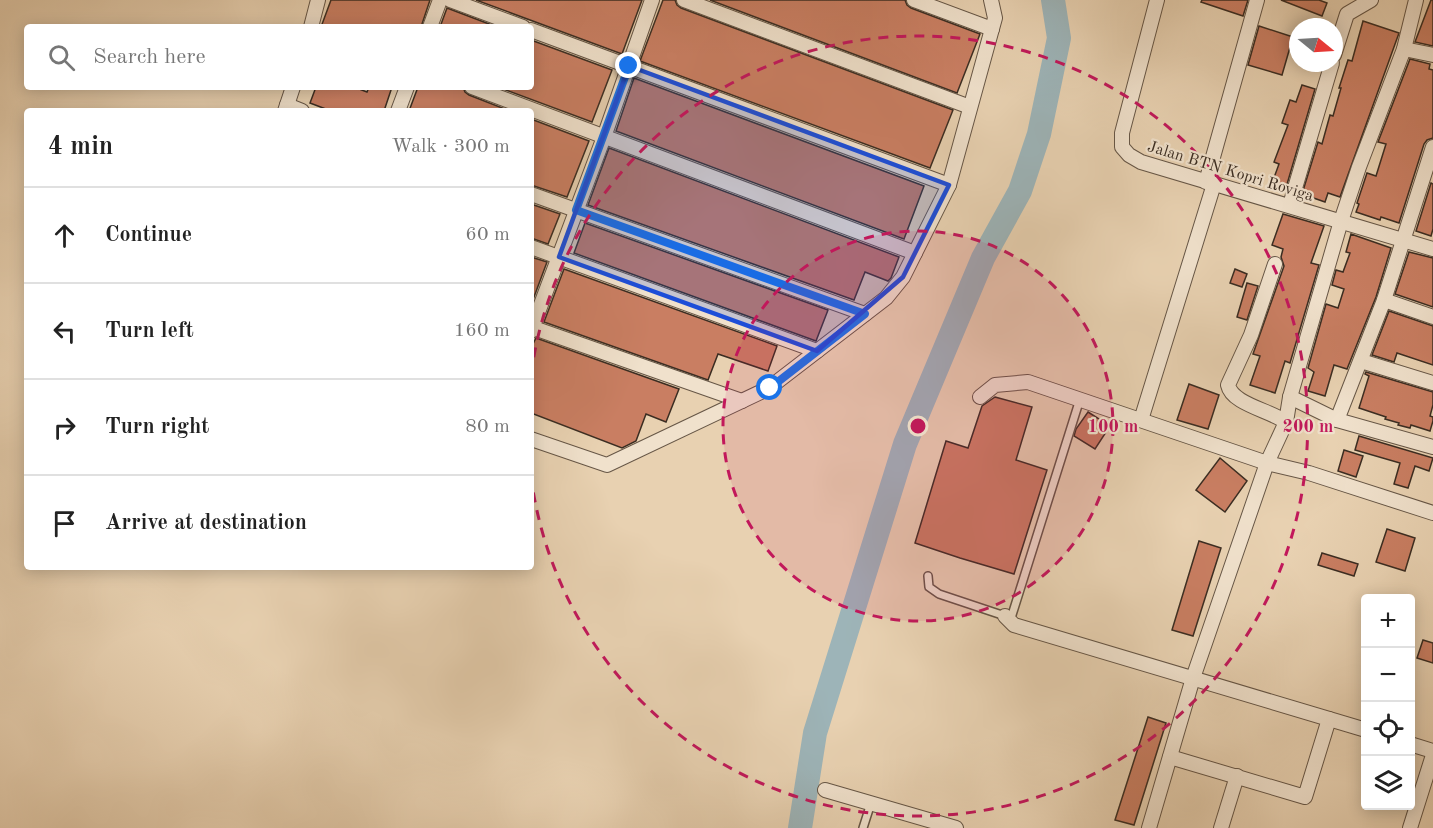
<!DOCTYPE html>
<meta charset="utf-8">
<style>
:root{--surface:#fff;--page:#f6f6f6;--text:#222;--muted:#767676;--line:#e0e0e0}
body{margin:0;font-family:"Old Standard TT",serif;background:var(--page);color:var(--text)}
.controls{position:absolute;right:18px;bottom:18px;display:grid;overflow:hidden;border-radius:6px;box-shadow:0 3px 15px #0003}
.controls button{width:54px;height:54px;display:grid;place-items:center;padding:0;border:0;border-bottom:2px solid var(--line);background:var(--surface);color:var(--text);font:30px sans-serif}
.compass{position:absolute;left:1289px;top:18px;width:54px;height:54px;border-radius:50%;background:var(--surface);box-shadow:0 3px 15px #0003;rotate:108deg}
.stop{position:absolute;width:18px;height:18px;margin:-14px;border:4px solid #1a73e8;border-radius:50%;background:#fff}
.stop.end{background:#1a73e8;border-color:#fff;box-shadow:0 2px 6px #0008}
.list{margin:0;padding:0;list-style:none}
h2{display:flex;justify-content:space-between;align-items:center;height:78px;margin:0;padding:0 24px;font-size:26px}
h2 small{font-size:20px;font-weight:400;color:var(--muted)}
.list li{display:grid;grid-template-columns:39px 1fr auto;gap:18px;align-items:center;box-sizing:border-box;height:96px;padding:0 24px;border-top:2px solid var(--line)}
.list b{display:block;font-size:22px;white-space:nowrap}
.list em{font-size:20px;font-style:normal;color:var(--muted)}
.icon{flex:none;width:33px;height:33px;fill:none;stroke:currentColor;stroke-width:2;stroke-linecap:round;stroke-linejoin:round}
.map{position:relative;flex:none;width:1433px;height:828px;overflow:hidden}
.search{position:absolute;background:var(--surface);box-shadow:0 3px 15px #0003;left:24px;top:24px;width:510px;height:66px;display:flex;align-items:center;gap:15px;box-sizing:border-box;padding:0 21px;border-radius:6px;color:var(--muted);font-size:22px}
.panel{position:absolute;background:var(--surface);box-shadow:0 3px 15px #0003;left:24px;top:108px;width:510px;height:462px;border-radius:6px}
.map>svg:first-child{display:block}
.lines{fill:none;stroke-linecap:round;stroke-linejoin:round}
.river{stroke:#9db4b8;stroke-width:24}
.building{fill:#c97e62;stroke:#3b2d22;stroke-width:1.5}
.lane-casing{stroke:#665646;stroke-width:10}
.street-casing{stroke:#665646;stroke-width:16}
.lane{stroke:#f0e1cc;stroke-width:7}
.street{stroke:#f0e1cc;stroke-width:14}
.route{stroke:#1a73e8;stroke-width:8}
.marked{fill:#1d4ed8;fill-opacity:0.2;stroke:#1d4ed8;stroke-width:4.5;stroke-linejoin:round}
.ring{fill:none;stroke:#c2185b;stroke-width:3;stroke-dasharray:10 8}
.labels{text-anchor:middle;stroke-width:4.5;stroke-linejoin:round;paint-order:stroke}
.street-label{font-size:16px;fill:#3b2d22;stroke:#f0e1cc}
.centre{fill:#c2185b;stroke:#f0e1cc;stroke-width:3}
.ring-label{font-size:18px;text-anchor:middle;font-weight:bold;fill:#c2185b;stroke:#f0e1cc;stroke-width:4.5;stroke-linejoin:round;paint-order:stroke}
</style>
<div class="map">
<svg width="1433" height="828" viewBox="0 0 1433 828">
<rect width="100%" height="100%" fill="#e8d1b1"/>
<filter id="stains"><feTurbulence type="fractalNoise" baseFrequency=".00333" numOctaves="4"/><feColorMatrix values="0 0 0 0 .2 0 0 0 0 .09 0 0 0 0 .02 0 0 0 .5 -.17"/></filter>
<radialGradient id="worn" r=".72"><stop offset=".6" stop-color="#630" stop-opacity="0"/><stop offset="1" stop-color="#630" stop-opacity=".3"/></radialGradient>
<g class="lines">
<polyline class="river" points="800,828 815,733 905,444 983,258 1020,191 1039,134 1059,38 1053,0"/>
</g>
<g class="building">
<polygon points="331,0 430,0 421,27 321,27"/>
<polygon points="476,0 642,0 622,54"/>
<polygon points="663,0 675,0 677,5 681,8 953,110 930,168 640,61"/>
<polygon points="710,0 905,0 907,5 911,8 980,34 957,93"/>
<polygon points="1202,0 1248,0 1243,16 1201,2"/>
<polygon points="1281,0 1319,0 1327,3 1322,16"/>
<polygon points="1431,0 1433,0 1433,46 1415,42"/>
<polygon points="447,8 497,27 440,27"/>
<polygon points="1363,21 1399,33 1340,197 1328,193 1325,202 1302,194 1318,142 1322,144 1330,115 1333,116 1341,88 1339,88 1348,60 1352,61"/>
<polygon points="1259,26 1293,37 1282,75 1248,65"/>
<polygon points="531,40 612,70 592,122 498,87 531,87"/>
<polygon points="1410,59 1430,64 1429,69 1433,70 1433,138 1427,140 1424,144 1399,223 1381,217 1380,220 1356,212 1359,204 1357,203 1367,173 1376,176 1386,144 1378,142"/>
<polygon points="634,78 924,186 904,239 616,131"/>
<polygon points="1302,85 1315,89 1285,191 1271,186 1279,164 1274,162 1288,125 1282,123 1290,100 1296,102"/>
<polygon points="316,87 354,87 367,92 369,87 392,87 384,111 331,111 310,103"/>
<polygon points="418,87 463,87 465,92 469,95 510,111 409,111"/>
<polygon points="531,119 589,141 567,197 531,185"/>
<polygon points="609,148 899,257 891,278 888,281 865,272 854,300 588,205"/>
<polygon points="1431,183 1433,184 1433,229 1431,236 1416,231"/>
<polygon points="531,204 560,214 548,244 531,238"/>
<polygon points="1283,214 1324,226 1311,263 1319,265 1290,363 1285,361 1275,393 1250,385 1260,356 1253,354 1284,266 1281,257 1283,249 1272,245"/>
<polygon points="585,223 828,310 816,341 574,253"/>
<polygon points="1351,234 1391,248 1376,297 1347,369 1334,365 1325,396 1308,391 1314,372 1308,368 1326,304 1338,308 1344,289 1332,285 1336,270 1343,272 1350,253 1346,252"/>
<polygon points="1409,252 1433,258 1433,307 1395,294"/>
<polygon points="531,257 547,262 531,305"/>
<polygon points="564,269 777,346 768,371 718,354 708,380 544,322"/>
<polygon points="1235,269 1247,274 1242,287 1230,283"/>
<polygon points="1247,283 1258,286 1247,320 1237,317"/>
<polygon points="1389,311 1433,326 1433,365 1397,353 1394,362 1372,355"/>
<polygon points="536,338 679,389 666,422 646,414 636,441 622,448 531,413 531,348"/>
<polygon points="1366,372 1433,392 1433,405 1430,416 1433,417 1433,421 1430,431 1411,425 1410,428 1398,425 1399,423 1385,419 1386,417 1359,408 1369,376 1365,374"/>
<polygon points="1189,384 1219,395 1208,429 1177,420"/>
<polygon points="995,397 1032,407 1016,460 1047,470 1014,574 960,558 915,543 946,441 968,448 982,406"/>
<polygon points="1088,412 1110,426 1095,449 1074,436 1076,429"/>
<polygon points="1359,436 1433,458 1429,471 1415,466 1408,488 1394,484 1400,463 1355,450"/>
<polygon points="1344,450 1363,456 1356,477 1338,471"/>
<polygon points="1220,458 1247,481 1225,512 1196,490"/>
<polygon points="1387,529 1415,538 1405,571 1376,562"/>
<polygon points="1199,541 1221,548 1193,636 1172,630"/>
<polygon points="1322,553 1358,564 1354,576 1318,565"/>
<polygon points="1423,640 1433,643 1433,663 1417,658"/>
<polygon points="1148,717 1166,723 1134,825 1115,820"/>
</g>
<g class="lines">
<defs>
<g id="lane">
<polyline points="928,576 929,587 939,594 1005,616 1012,615 1080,399"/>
<polyline points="863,828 871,803"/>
</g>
<g id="street">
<polyline points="450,0 523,27"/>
<polyline points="684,0 970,107"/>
<polyline points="914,0 992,29"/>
<polyline points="1157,0 1122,133 1122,147 1129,155 1141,162 1433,249"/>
<polyline points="1416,0 1404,49 1359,167 1341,221 1290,397 1286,422 1267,463 1309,473 1433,513"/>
<polyline points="311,27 318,0"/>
<polyline points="430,27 440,0"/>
<polyline points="531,30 949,185"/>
<polyline points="1404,49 1433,55"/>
<polyline points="1334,55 1347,14 1371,0"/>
<polyline points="472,87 915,253"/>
<polyline points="287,105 302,111"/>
<polyline points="285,111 293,87"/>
<polyline points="398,111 407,87"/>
<polyline points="1206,182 1257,0"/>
<polyline points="531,194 865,314"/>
<polyline points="1290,205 1332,63"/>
<polyline points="531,247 817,351"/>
<path d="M1275,264L1251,335L1228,385C1232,404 1269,410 1286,422"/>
<polyline points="1384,300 1433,317"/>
<polyline points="531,327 742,401"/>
<polyline points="531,331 604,137 652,0"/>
<polyline points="1361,361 1433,383"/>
<polyline points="980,397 995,385 1028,382 1267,463 1193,678 1149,828"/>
<polyline points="1290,397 1337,420 1433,447"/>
<polyline points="1141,420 1214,184"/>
<polyline points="1337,420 1384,300 1433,147"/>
<polyline points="531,439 607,465 769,388 886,298 903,277 949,185 995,18 991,0"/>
<polyline points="1005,616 1014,625 1366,730"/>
<polyline points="1410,744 1433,751"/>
<polyline points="1170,757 1305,797 1329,719"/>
<polyline points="825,790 956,828"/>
<polyline points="1221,828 1237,776"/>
<polyline points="1410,828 1433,755"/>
</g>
</defs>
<use href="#lane" class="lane-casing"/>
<use href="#street" class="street-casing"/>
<use href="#lane" class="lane"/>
<use href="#street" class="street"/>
</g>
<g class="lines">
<polyline class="route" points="629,66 576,210 865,314 770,388"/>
</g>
<path class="marked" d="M629,66L949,185L903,277L817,351L559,257Z"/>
<circle cx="918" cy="426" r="195" fill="#c2185b" fill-opacity=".12"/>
<g class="ring">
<circle cx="918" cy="426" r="195"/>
<path d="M531 375A390 390 0 1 1 531 477"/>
</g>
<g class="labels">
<g class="street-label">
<text transform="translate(1231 170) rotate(17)" y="6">Jalan BTN Kopri Roviga</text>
</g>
</g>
<circle cx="918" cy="426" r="9" class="centre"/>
<g class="ring-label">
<text x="1113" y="432">100 m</text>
<text x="1308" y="432">200 m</text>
</g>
<rect width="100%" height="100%" filter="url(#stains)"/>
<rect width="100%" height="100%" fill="url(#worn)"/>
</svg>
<div class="controls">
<button>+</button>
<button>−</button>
<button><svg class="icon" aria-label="locate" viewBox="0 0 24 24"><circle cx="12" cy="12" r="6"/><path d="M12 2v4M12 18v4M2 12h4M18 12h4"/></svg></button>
<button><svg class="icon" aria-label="layers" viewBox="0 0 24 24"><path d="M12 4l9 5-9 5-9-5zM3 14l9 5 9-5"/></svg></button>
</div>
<svg class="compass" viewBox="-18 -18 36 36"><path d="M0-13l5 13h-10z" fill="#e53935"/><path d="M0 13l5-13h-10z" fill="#767676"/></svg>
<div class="stop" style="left:770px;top:388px"></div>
<div class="stop end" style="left:629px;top:66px"></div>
<div class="search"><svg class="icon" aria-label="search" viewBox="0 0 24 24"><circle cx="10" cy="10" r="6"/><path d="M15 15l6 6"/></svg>Search here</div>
<section class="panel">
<h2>4 min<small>Walk · 300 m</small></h2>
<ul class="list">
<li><svg class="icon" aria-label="ahead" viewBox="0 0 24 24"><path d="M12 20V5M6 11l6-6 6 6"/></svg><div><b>Continue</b></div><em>60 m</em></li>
<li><svg class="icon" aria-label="left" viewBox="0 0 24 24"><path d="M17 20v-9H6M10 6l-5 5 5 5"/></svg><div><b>Turn left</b></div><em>160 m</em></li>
<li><svg class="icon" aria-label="right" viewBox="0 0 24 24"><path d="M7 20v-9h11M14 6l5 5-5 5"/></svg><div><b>Turn right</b></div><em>80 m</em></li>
<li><svg class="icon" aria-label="arrive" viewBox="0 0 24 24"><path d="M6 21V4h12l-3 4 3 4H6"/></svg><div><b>Arrive at destination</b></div></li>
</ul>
</section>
</div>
